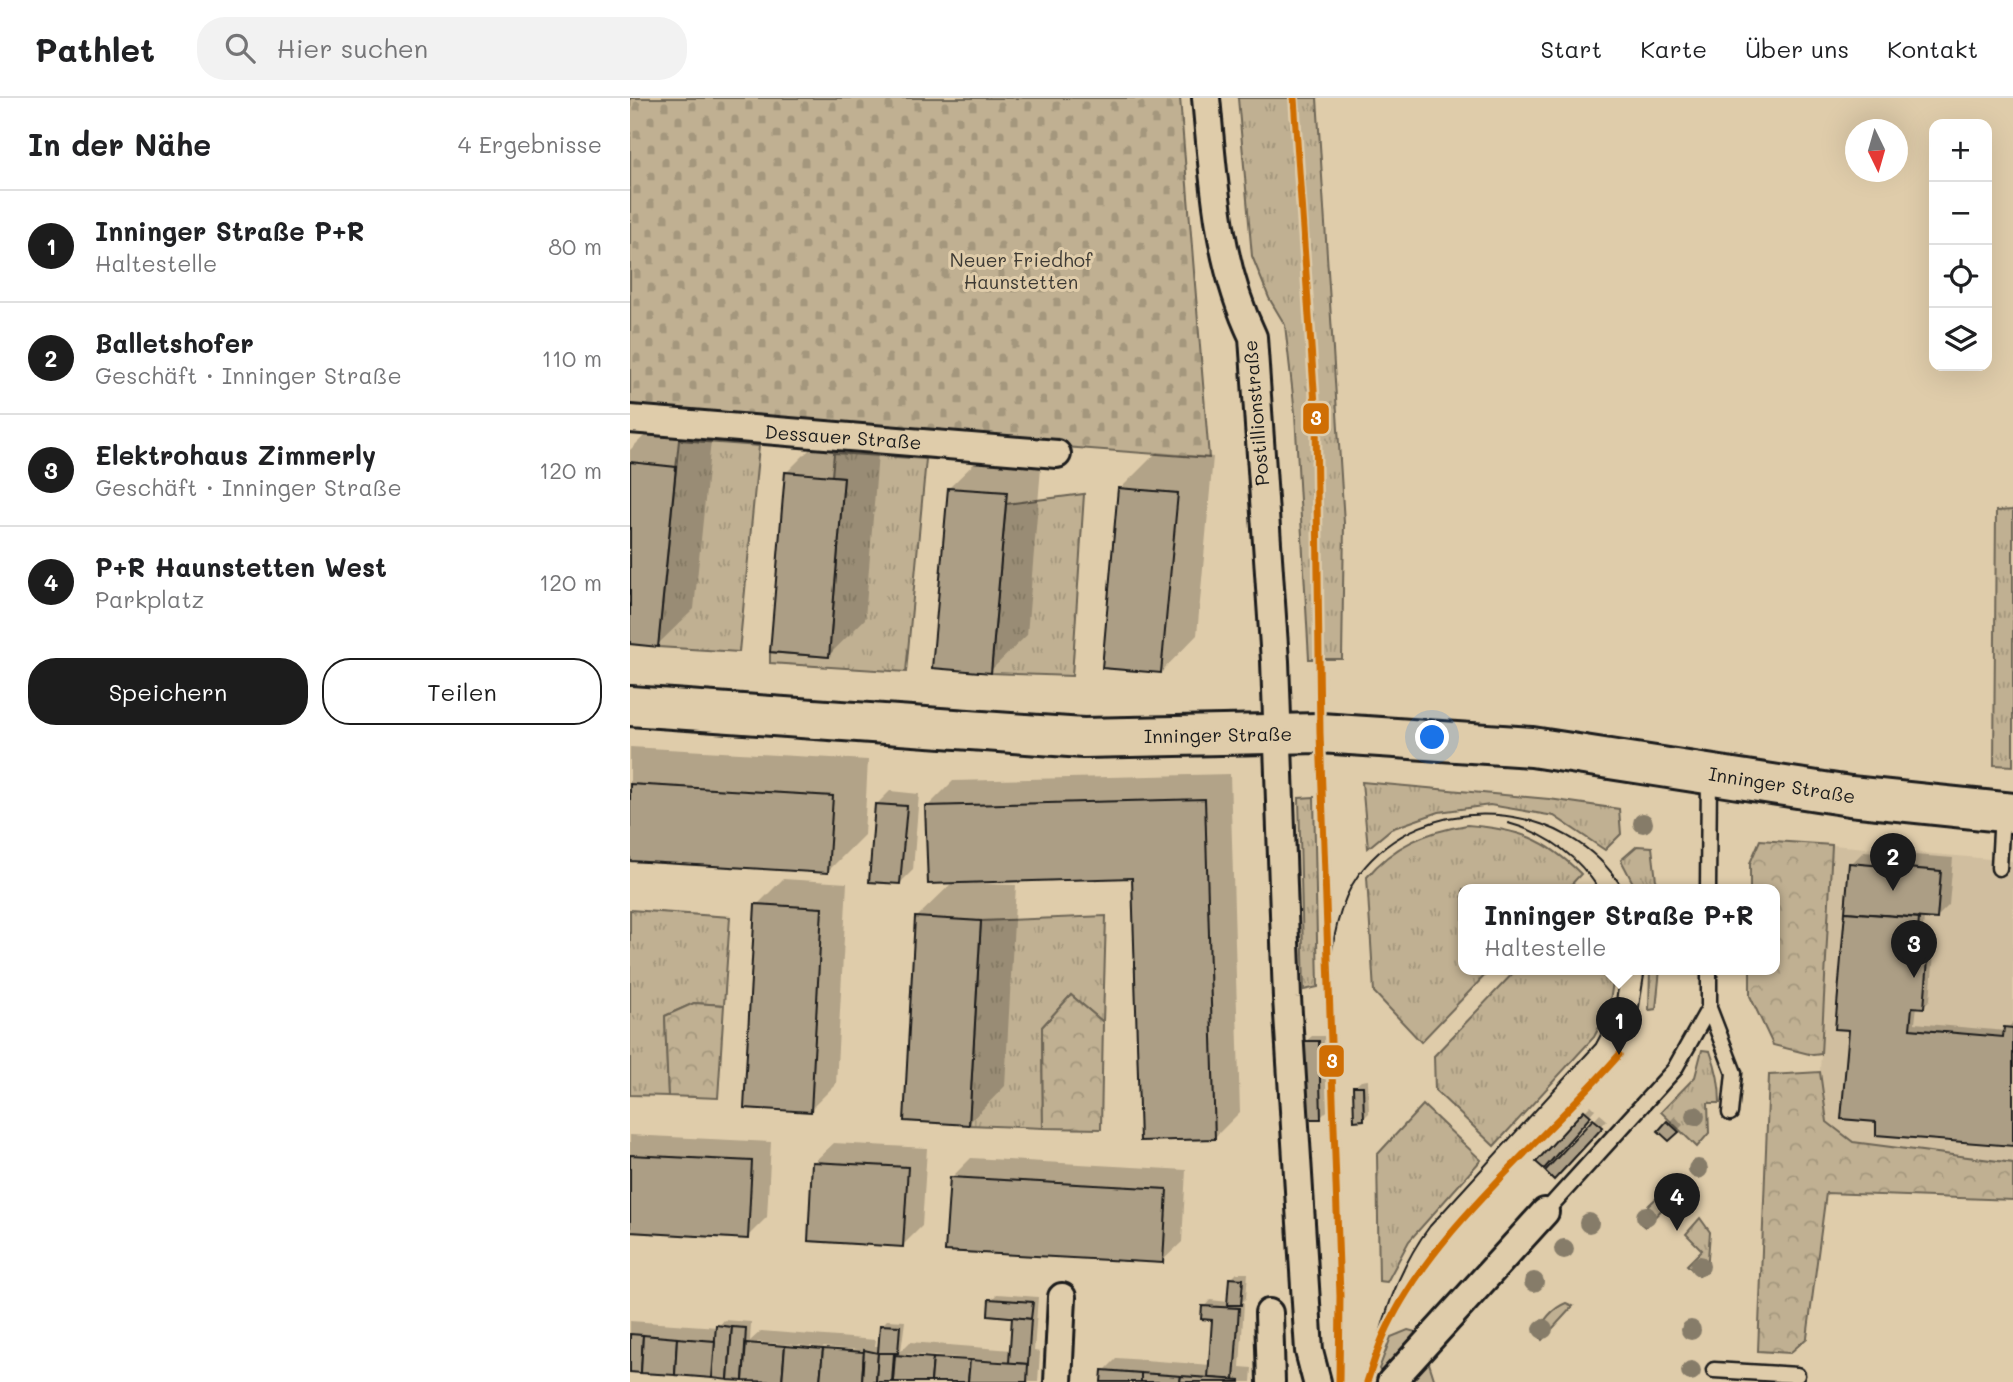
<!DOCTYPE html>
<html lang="de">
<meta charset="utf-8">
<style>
:root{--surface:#fff;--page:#f2f2f2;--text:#202124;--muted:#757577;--line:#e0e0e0;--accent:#1c1c1c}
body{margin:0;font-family:Mali,sans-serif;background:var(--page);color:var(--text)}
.controls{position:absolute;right:21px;top:21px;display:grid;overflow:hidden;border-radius:14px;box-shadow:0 7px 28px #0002}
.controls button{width:63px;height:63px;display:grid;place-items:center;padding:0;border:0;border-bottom:2px solid var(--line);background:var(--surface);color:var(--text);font:35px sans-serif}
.compass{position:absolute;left:1215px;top:21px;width:63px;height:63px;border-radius:50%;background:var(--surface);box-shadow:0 7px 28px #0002;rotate:175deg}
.you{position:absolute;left:803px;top:640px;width:24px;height:24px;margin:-18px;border:5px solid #fff;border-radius:50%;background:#1a73e8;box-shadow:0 0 0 10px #1a73e833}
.badge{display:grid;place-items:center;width:46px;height:46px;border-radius:50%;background:var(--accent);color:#fff;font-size:23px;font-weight:700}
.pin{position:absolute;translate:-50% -58px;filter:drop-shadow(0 2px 4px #0008)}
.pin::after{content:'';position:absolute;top:37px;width:24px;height:21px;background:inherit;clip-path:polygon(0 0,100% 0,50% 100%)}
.popup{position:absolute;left:828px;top:786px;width:322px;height:91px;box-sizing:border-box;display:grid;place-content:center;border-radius:14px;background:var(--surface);filter:drop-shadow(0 2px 5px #0005);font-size:23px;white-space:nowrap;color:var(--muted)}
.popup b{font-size:26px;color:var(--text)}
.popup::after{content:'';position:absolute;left:50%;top:100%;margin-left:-14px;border:14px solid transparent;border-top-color:var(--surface)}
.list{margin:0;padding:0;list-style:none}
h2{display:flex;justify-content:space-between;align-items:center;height:91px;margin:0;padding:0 28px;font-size:30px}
h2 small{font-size:23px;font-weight:400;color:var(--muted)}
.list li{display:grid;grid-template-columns:46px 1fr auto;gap:21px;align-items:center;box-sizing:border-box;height:112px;padding:0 28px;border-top:2px solid var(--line)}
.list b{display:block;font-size:26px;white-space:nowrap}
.list p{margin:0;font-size:23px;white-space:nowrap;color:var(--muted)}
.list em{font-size:23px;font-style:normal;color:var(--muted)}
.actions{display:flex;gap:14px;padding:21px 28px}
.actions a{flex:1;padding:16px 0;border:2px solid var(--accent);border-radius:28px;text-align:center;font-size:24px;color:var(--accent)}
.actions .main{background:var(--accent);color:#fff}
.icon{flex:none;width:38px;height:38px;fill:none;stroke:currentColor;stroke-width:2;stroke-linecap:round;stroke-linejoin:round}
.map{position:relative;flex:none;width:1383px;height:1284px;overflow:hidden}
header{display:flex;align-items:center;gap:42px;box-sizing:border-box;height:98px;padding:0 35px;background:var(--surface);border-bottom:2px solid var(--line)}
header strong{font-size:33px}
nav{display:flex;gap:38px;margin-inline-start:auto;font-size:24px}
.search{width:490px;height:63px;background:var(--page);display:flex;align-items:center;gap:18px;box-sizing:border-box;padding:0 24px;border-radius:28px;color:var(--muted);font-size:26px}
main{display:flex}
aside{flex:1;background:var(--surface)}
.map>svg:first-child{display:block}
.built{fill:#d0be9f}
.grass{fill:url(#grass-tufts);stroke:#6e6657;stroke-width:2}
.forest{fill:url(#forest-crowns);stroke:#6e6657;stroke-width:2}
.cemetery{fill:url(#cemetery-stones);stroke:#6e6657;stroke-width:2}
.shadow{fill:#0003;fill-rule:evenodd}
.building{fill:#ac9e85;stroke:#1c1c1c;stroke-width:2}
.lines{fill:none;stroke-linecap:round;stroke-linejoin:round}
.lane-casing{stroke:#1c1c1c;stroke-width:19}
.street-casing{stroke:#1c1c1c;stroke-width:32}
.secondary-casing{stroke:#1c1c1c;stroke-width:44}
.lane{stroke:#dfccaa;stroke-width:14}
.street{stroke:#dfccaa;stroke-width:26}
.secondary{stroke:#dfccaa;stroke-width:38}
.tram{stroke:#1c1c1c;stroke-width:2}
.tram-1-casing{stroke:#dfccaa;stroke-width:12}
.tram-1{stroke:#cf6e04;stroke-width:7}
.tree{fill:#867c69}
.labels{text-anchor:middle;stroke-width:6;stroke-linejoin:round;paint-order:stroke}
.park-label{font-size:19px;fill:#3d3a34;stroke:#dfccaa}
.street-label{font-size:19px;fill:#1c1c1c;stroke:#dfccaa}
.line-badge{stroke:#dfccaa;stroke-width:2.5}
.badge-label{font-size:19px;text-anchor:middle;font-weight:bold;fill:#fff}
</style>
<header>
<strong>Pathlet</strong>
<div class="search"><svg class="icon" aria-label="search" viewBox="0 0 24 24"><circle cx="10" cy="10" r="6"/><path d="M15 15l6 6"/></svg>Hier suchen</div>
<nav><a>Start</a><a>Karte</a><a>Über uns</a><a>Kontakt</a></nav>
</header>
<main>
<aside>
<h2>In der Nähe<small>4 Ergebnisse</small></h2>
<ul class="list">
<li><span class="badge">1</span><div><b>Inninger Straße P+R</b><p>Haltestelle</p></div><em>80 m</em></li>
<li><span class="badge">2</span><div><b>Balletshofer</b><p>Geschäft · Inninger Straße</p></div><em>110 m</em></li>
<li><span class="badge">3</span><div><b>Elektrohaus Zimmerly</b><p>Geschäft · Inninger Straße</p></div><em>120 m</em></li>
<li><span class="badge">4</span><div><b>P+R Haunstetten West</b><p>Parkplatz</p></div><em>120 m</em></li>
</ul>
<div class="actions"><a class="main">Speichern</a><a>Teilen</a></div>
</aside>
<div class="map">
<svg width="1383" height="1284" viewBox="0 0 1383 1284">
<defs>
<pattern id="grass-tufts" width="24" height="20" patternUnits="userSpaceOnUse" patternTransform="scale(1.75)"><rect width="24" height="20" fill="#c0b092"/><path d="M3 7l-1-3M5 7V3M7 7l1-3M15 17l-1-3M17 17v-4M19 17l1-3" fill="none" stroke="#a4977d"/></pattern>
<pattern id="forest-crowns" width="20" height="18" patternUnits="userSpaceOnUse" patternTransform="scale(1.75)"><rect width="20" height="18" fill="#c0b092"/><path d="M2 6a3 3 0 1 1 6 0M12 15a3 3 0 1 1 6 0" fill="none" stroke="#a4977d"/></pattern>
<pattern id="cemetery-stones" width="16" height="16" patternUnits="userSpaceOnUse" patternTransform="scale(1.75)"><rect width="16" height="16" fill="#c0b092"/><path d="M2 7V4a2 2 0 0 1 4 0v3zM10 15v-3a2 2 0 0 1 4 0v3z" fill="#a4977d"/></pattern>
</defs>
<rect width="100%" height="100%" fill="#dfccaa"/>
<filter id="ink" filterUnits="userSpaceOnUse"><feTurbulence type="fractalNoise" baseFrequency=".0143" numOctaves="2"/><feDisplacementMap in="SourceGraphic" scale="14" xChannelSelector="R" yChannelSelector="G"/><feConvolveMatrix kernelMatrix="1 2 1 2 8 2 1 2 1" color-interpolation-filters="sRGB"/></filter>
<g filter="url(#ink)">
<polygon class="built" points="1202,747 1383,763 1383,1080 1185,1067"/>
<g class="grass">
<polygon points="608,0 687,0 714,425 712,561 679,561 665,315 655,227 639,200 622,158"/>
<polygon points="49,342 129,348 109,554 28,549"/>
<polygon points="204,355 296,361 276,574 140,565 140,554 199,559 214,379 202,378"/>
<polygon points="454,396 442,578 361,575 376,406"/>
<polygon points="1383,412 1383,668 1364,667 1366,413"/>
<polygon points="732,684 919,701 989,711 991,736 975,752 924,718 860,707 809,714 761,731 738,750"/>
<polygon points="684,699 688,889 674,892 669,700"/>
<path d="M837,727C888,731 915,740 951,776L937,791H833V871H861L791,944L744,894L737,779C764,747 796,734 837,727Z"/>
<polygon points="1007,748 1022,749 1027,791 1006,791 991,762"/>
<polygon points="0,812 100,819 94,907 64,905 35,918 38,998 0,997"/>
<polygon points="476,818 473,924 441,897 412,929 413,1030 339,1027 351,823"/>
<polygon points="887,871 985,871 979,910 964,939 864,1048 805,992 804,958"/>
<polygon points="1020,871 1030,871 1026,911 1019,912"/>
<path d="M1072,952L1080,953C1087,971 1090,986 1090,1005H1078L1079,1035L1067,1049L1031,1014L1065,979Z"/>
<polygon points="793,1007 851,1062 779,1143 757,1184 749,1183 747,1057"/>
<path d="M1038,1095L1046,1097L1015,1129L1011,1126C1008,1114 1027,1097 1038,1095Z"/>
<polygon points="1070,1120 1080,1134 1077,1174 1069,1178 1057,1167 1072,1152 1056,1136"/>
<path d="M936,1205L943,1208L912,1242L908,1236C912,1223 923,1210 936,1205Z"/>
<polygon points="778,1232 786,1234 788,1245 753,1278 749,1271 761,1239"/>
<polygon points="798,1262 805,1284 778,1284"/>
</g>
<g class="forest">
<polygon points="1130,742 1202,747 1191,956 1183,957 1143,947 1120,898 1120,871 1145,871 1145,791 1120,791 1120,765"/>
<polygon points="441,897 473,924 471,1031 413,1030 412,929"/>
<polygon points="64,905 94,907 88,1000 38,998 35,918"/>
<polygon points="1190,974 1197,1024 1223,1044 1383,1065 1383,1102 1196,1095 1177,1240 1160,1255 1128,1253 1139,977"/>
</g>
<polygon class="cemetery" points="0,0 550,0 579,360 0,316"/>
<g class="shadow">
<polygon points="25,327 82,333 64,511 27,547 0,544 0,352"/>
<polygon points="193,338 249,343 235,521 199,557 156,375"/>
<polygon points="356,354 412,358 397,537 360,573 319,390"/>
<polygon points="527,354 583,359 567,537 531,574 490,391"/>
<polygon points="0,649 238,662 234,737 198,773 0,762"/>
<polygon points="600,676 610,1014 584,1040 504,779 354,783 354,786 386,787 375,988 339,1025 286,820 323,784 297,709 323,683"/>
<polygon points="260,693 289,696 283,772 270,785 247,706"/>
<polygon points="1234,753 1323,760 1319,807 1306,820 1294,819 1292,842 1305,843 1300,902 1293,908 1287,908 1285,925 1376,933 1383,924 1383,1046 1248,1022 1220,931 1207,930 1221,766"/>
<polygon points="153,781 217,785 206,986 180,1012 127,807"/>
<polygon points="682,938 694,938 697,1013 691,1019 675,944"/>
<polygon points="738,982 739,1015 733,1021 724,989 731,983"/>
<polygon points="961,1007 965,1011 920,1062 955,1013"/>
<polygon points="970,1016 977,1022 924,1079 917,1073"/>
<polygon points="1045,1018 1053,1027 1039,1041 1031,1033"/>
<polygon points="0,1037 141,1044 137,1119 117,1139 0,1132"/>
<polygon points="204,1045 297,1050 292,1128 273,1147 184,1064"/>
<polygon points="341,1060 556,1072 552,1144 532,1163 321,1080"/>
<polygon points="607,1175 618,1175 616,1200 612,1204 614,1205 610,1269 622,1270 621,1284 473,1284 474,1273 487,1260 581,1267 584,1220 574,1209 580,1202 599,1204 601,1181"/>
<path d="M367,1196L408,1199L404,1253L410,1254L408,1284H153L0,1273V1223L88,1229L94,1222L121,1224L120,1243L131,1233L246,1242L245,1248H250L251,1228L257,1222L275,1223L271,1253L280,1244L382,1252L384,1218L361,1202ZM127,1244L242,1253V1257L127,1248ZM276,1256L372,1263V1266L276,1259Z"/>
</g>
<g class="building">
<polygon points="0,364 46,369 28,549 0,546"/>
<polygon points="155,374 214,379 199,559 140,554"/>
<polygon points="318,390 377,394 361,575 302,570"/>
<polygon points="488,390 548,395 531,575 472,570"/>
<polygon points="0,686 203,698 198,775 0,763"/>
<polygon points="575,701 585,1041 510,1043 502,780 298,786 295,708"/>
<polygon points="245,706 277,708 270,786 239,784"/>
<polygon points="1219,765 1311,773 1307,821 1215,814"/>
<polygon points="125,806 192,810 181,1014 114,1010"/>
<polygon points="1215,814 1289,820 1287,848 1299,849 1294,910 1282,909 1280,931 1373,939 1374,929 1383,930 1383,1048 1246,1037 1246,1024 1211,1021 1219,932 1205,931"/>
<polygon points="285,819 351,823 339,1027 274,1023"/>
<polygon points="674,943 689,943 691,1021 677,1021"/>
<polygon points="723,988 733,988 734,1022 724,1023"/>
<polygon points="954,1012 961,1018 914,1071 906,1064"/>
<polygon points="963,1021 973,1029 924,1082 915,1073"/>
<polygon points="1037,1023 1049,1034 1039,1043 1028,1033"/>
<polygon points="0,1057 122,1063 118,1141 0,1134"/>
<polygon points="182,1064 278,1069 273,1149 178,1143"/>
<polygon points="320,1079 537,1091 533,1165 315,1153"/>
<polygon points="599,1180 613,1181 611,1207 597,1207"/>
<polygon points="359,1201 403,1204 401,1221 358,1217"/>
<polygon points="572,1208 609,1210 604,1282 578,1280 582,1222 571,1221"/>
<polygon points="382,1219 401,1221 398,1266 379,1265"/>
<polygon points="86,1227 102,1229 98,1282 82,1280"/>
<polygon points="250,1227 270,1228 268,1255 248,1255"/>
<polygon points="102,1229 116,1230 113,1283 98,1282"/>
<polygon points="0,1236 13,1237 11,1275 0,1274"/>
<polygon points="13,1237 47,1240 45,1277 11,1275"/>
<polygon points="47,1240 85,1243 82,1280 45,1277"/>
<polygon points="116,1245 155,1248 152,1284 113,1283"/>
<polygon points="155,1248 193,1251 190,1284 152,1284"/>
<polygon points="193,1251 234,1254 232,1284 190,1284"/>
<polygon points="234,1252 248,1255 246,1284 232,1284"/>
<polygon points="248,1255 264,1255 262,1284 246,1284"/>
<polygon points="265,1257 303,1260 301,1284 263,1284"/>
<polygon points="303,1260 340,1262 338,1284 301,1284"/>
<polygon points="340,1262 398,1266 397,1284 338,1284"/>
<polygon points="472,1272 511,1275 511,1284 471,1284"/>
<polygon points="511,1275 551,1278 550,1284 511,1284"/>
<polygon points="551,1278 610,1282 610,1284 550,1284"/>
</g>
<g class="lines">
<defs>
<g id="lane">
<polyline points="1369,770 1372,715"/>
<polyline points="1078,791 1079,678"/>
<polyline points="1079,871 1079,910 1104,975 1100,1015"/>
<polyline points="915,1114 1044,972 1079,910"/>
<polyline points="1084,1272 1167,1277"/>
</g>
<g id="street">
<path d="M576,0C584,82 587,164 623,239L645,563L657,900L679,1253L687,1284"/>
<polyline points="0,321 427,356"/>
<polyline points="639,1215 641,1284"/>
<polyline points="428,1284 432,1199"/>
<polyline points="761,1284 915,1114"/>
</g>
<polyline id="secondary" points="0,608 453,640 690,635 902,649 1220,698 1383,715"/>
</defs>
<use href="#lane" class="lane-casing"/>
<use href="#street" class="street-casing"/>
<use href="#secondary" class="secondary-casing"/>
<use href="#lane" class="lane"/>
<use href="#street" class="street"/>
<use href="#secondary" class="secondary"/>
<g class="tram">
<path d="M878,725C916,735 947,758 969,791"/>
<path d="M699,893C700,855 706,808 729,776C794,689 938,700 993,791"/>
<polyline points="989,957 1008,915 1015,871"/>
<path d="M739,1275C753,1222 766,1173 800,1128L966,946L985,910L991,871"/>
</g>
<defs>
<g id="tram-1">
<polyline points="664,0 686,321 690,635 710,1198 709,1284"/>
<path d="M737,1284C742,1269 747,1253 753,1239C798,1135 914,1043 989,957"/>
</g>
</defs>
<use href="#tram-1" class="tram-1-casing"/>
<use href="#tram-1" class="tram-1"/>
</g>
<g class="tree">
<circle cx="1013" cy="725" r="10"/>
<circle cx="1065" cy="1018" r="10"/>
<circle cx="1068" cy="1071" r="10"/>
<circle cx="1016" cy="1118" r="10"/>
<circle cx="959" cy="1125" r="10"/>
<circle cx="934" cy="1151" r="10"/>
<circle cx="1070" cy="1168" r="10"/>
<circle cx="904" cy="1184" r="10"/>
<circle cx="913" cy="1231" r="10"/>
<circle cx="1061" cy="1232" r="10"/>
<circle cx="1061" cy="1273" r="10"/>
</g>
</g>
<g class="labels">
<g class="park-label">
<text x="391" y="169">Neuer Friedhof<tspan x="391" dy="22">Haunstetten</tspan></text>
</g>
<g class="street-label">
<text transform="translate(626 315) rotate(-95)" y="7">Postillionstraße</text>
<text transform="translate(213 339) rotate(4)" y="7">Dessauer Straße</text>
<text transform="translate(588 637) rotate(-1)" y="7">Inninger Straße</text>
<text transform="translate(1152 687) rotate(9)" y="7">Inninger Straße</text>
</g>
</g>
<g class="line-badge">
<rect x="672" y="304" width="28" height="33" rx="7" fill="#cf6e04"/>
<rect x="688" y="946" width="27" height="34" rx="7" fill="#cf6e04"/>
</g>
<g class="badge-label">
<text x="686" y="327">3</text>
<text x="702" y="970">3</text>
</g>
</svg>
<div class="controls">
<button>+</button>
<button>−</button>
<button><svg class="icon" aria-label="locate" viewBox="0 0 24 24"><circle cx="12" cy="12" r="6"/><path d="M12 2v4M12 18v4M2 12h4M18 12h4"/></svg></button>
<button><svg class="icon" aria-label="layers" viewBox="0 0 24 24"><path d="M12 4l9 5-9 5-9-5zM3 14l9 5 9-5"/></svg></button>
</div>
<svg class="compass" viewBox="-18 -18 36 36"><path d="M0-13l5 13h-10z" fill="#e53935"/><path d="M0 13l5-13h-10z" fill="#757577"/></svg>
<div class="you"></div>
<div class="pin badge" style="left:989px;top:957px">1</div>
<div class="popup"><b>Inninger Straße P+R</b>Haltestelle</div>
<div class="pin badge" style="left:1263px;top:793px">2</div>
<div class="pin badge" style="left:1284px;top:880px">3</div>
<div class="pin badge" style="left:1047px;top:1133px">4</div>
</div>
</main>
